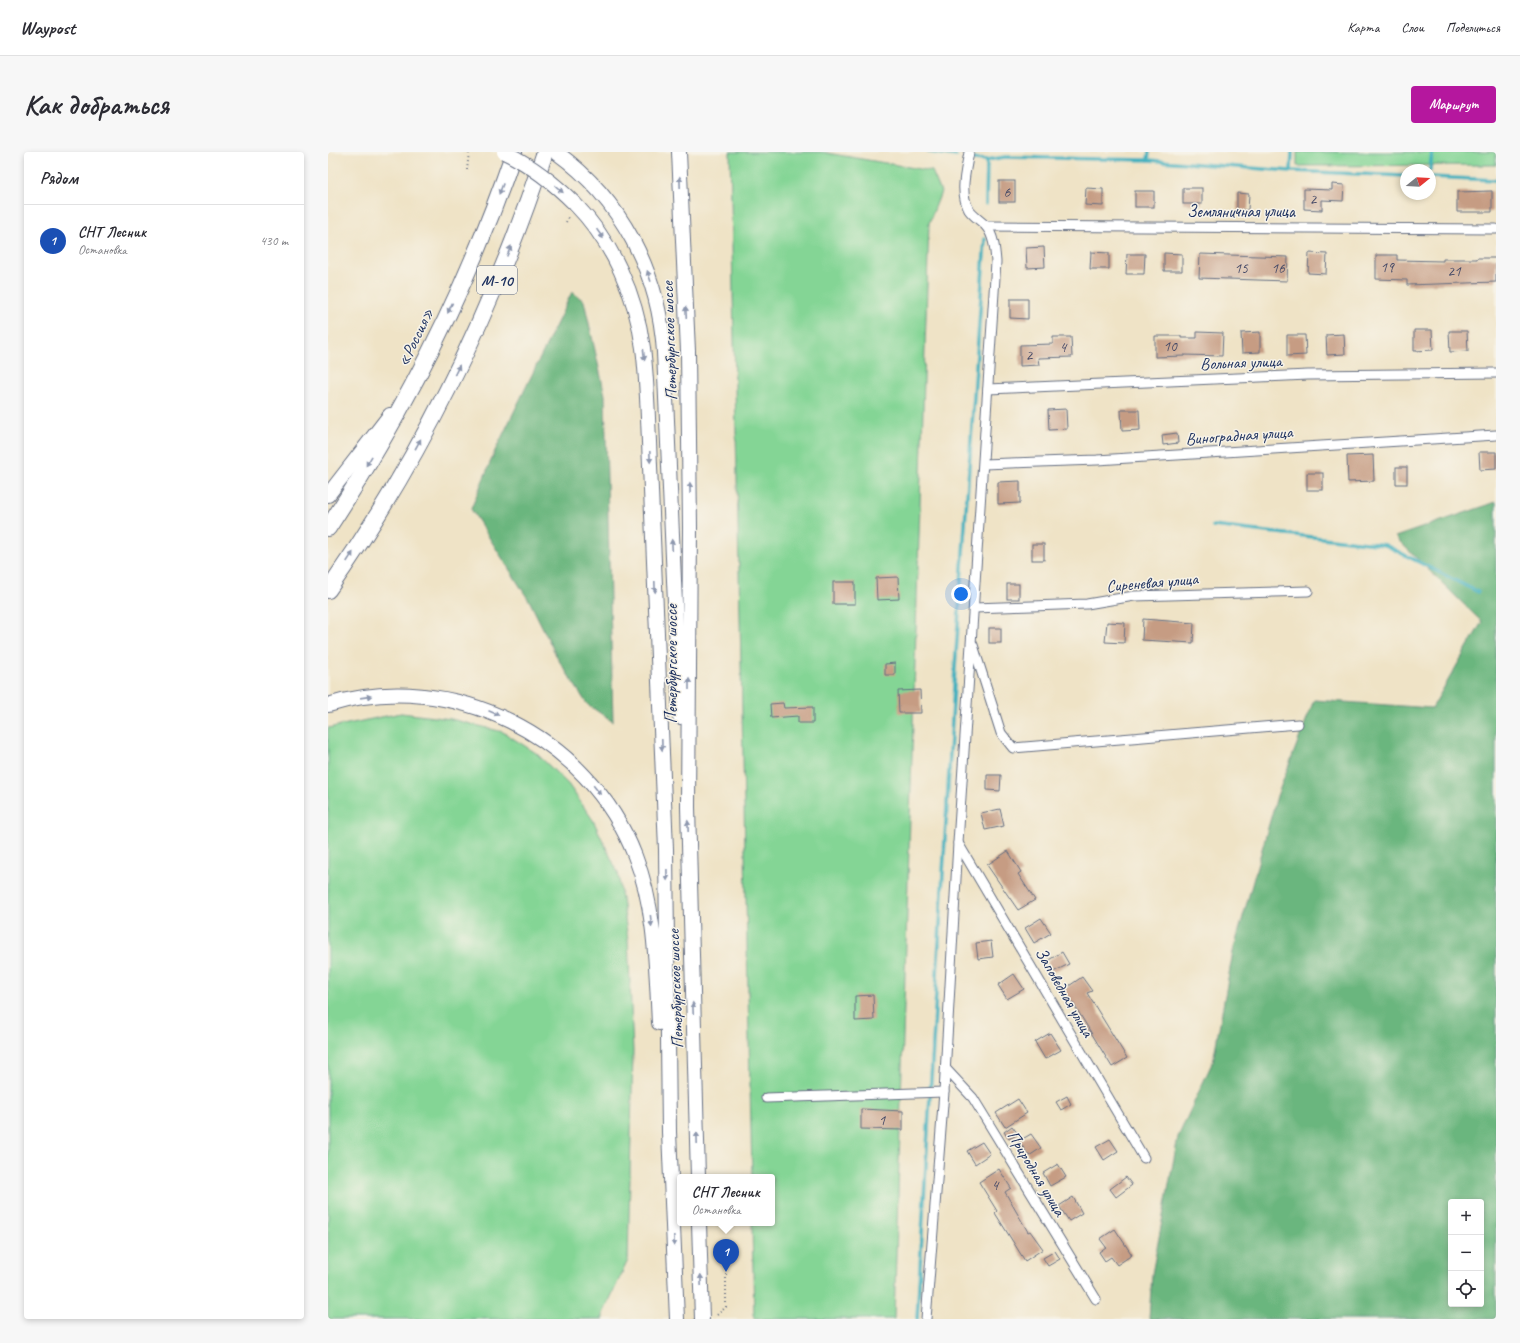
<!DOCTYPE html>
<html lang="ru">
<meta charset="utf-8">
<style>
:root{--surface:#fff;--page:#f7f7f7;--text:#2b2b33;--muted:#7c7c81;--line:#e1e1e2;--accent:#b5179e}
body{margin:0;font-family:Caveat,sans-serif;background:var(--page);color:var(--text)}
.controls{position:absolute;right:12px;bottom:12px;display:grid;overflow:hidden;border-radius:4px;box-shadow:0 2px 6px #0003}
.controls button{width:36px;height:36px;display:grid;place-items:center;padding:0;border:0;border-bottom:1px solid var(--line);background:var(--surface);color:var(--text);font:20px sans-serif}
.compass{position:absolute;left:1072px;top:12px;width:36px;height:36px;border-radius:50%;background:var(--surface);box-shadow:0 2px 6px #0003;rotate:72deg}
.you{position:absolute;left:633px;top:442px;width:14px;height:14px;margin:-10px;border:3px solid #fff;border-radius:50%;background:#1a73e8;box-shadow:0 0 0 6px #1a73e833}
.badge{display:grid;place-items:center;width:26px;height:26px;border-radius:50%;background:var(--accent);color:#fff;font-size:13px;font-weight:700}
.pin{position:absolute;translate:-50% -33px;filter:drop-shadow(0 1px 2px #0008)}
.pin::after{content:'';position:absolute;top:21px;width:14px;height:12px;background:inherit;clip-path:polygon(0 0,100% 0,50% 100%)}
.popup{position:absolute;left:349px;top:1022px;width:98px;height:52px;box-sizing:border-box;display:grid;place-content:center;border-radius:4px;background:var(--surface);filter:drop-shadow(0 1px 3px #0005);font-size:13px;white-space:nowrap;color:var(--muted)}
.popup b{font-size:15px;color:var(--text)}
.popup::after{content:'';position:absolute;left:50%;top:100%;margin-left:-8px;border:8px solid transparent;border-top-color:var(--surface)}
.list{margin:0;padding:0;list-style:none}
h2{display:flex;justify-content:space-between;align-items:center;height:52px;margin:0;padding:0 16px;font-size:17px}
h2 small{font-size:13px;font-weight:400;color:var(--muted)}
.list li{display:grid;grid-template-columns:26px 1fr auto;gap:12px;align-items:center;box-sizing:border-box;height:72px;padding:0 16px;border-top:1px solid var(--line)}
.list b{display:block;font-size:15px;white-space:nowrap}
.list p{margin:0;font-size:13px;white-space:nowrap;color:var(--muted)}
.list em{font-size:13px;font-style:normal;color:var(--muted)}
.icon{flex:none;width:22px;height:22px;fill:none;stroke:currentColor;stroke-width:2;stroke-linecap:round;stroke-linejoin:round}
.map{position:relative;flex:none;width:1168px;height:1167px;overflow:hidden;border-radius:4px}
header{display:flex;align-items:center;gap:24px;box-sizing:border-box;height:56px;padding:0 20px;background:var(--surface);border-bottom:1px solid var(--line)}
header strong{font-size:19px}
nav{display:flex;gap:22px;margin-inline-start:auto;font-size:14px}
.intro{display:flex;align-items:center;justify-content:space-between;box-sizing:border-box;height:96px;padding:0 24px}
h1{margin:0;font-size:28px}
.button{padding:10px 18px;border-radius:4px;background:var(--accent);color:#fff;font-size:14px;font-weight:700}
main{display:flex;gap:24px;padding:0 24px}
aside{flex:1;background:var(--surface);border-radius:4px;box-shadow:0 2px 6px #0003}
.map>svg:first-child{display:block}
.green{fill:#84d595;stroke:#50827a}
.forest{fill:#6bb67e;stroke:#43726e;fill-rule:evenodd}
.lines{fill:none;stroke-linecap:round;stroke-linejoin:round}
.stream{stroke:#43b1bf;stroke-width:3.5}
.building{fill:#c69c83}
.street-casing{stroke:#656e82;stroke-width:11}
.primary-casing{stroke:#656e82;stroke-width:16}
.highway-casing{stroke:#656e82;stroke-width:18}
.path{stroke:#656e82;stroke-width:2;stroke-dasharray:1 3;stroke-linecap:butt}
.street{stroke:#fff;stroke-width:9}
.primary{stroke:#fff;stroke-width:14}
.highway{stroke:#fff;stroke-width:16}
.primary-bridge-casing{stroke:#656e82;stroke-width:16;stroke-linecap:butt}
.primary-bridge{stroke:#fff;stroke-width:14}
.oneway{fill:#8d97ae}
.labels{text-anchor:middle;stroke-width:3;stroke-linejoin:round;paint-order:stroke}
.number-label{font-size:15px;fill:#464a67}
.shield{fill:#f7f3e8;stroke:#5d6a87;stroke-width:1}
.shield-label{font-size:16px;font-weight:bold;fill:#1b2f5e}
.street-label{font-size:17px;fill:#1b2f5e;stroke:#f7f3e8}
</style>
<header>
<strong>Waypost</strong>
<nav><a>Карта</a><a>Слои</a><a>Поделиться</a></nav>
</header>
<div class="intro"><h1>Как добраться</h1><a class="button">Маршрут</a></div>
<main>
<aside>
<h2>Рядом<small></small></h2>
<ul class="list">
<li><span class="badge" style="background:#1a4fb4">1</span><div><b>СНТ Лесник</b><p>Остановка</p></div><em>430 m</em></li>
</ul>
</aside>
<div class="map">
<svg width="1168" height="1167" viewBox="0 0 1168 1167">
<rect width="100%" height="100%" fill="#f7f3e8"/>
<filter id="ink" filterUnits="userSpaceOnUse"><feTurbulence type="fractalNoise" baseFrequency=".025" numOctaves="2"/><feDisplacementMap in="SourceGraphic" scale="8" xChannelSelector="R" yChannelSelector="G"/><feConvolveMatrix kernelMatrix="1 2 1 2 8 2 1 2 1" color-interpolation-filters="sRGB"/></filter>
<filter id="wash" filterUnits="userSpaceOnUse"><feTurbulence type="fractalNoise" baseFrequency=".012" numOctaves="4" result="noise"/><feDisplacementMap in="SourceGraphic" scale="16" xChannelSelector="R" yChannelSelector="G"/><feGaussianBlur stdDeviation="0.9" result="paint"/><feColorMatrix in="noise" values="0 0 0 0 0 0 0 0 0 0 0 0 0 0 0 0 0 1.4 0 .05"/><feComposite in="paint" operator="in"/></filter>
<g filter="url(#wash)">
<rect width="100%" height="100%" fill="#efe3c6"/>
<g class="green">
<polygon points="402,0 493,0 604,19 613,40 601,71 566,1167 426,1167 424,1071 444,1071 444,1025 424,1025"/>
<polygon points="969,0 1168,0 1168,13 969,14"/>
<polygon points="73,561 123,567 175,580 208,601 240,632 265,668 290,721 300,787 305,899 300,1108 275,1162 275,1167 0,1167 0,576"/>
</g>
<g class="forest">
<polygon points="244,140 256,149 277,243 285,570 259,552 230,507 202,450 143,357 167,299"/>
<path d="M1168,350V1167H821L824,1122L850,985L885,909L905,800L949,644L986,548L1104,556L1154,470L1067,385ZM1123,1050H1153V1152H1123Z"/>
</g>
<g class="lines">
<g class="stream">
<polyline points="601,0 628,4"/>
<polyline points="644,7 659,8 677,5 820,8 963,19 1078,24"/>
<polyline points="820,8 821,0"/>
<polyline points="1102,18 1104,0"/>
<polyline points="963,19 964,0"/>
<polyline points="1102,25 1168,28"/>
<polyline points="658,52 659,8"/>
<polyline points="885,374 1057,393 1150,440"/>
<polyline points="589,1167 627,516 657,87"/>
</g>
</g>
<g id="blocks">
<g class="building">
<rect x="671" y="29" width="16" height="21"/>
<polygon points="1004,32 1016,33 1015,49 994,48 994,58 976,57 976,37 1004,38"/>
<polygon points="758,36 775,37 775,54 757,53"/>
<rect x="855" y="36" width="19" height="16"/>
<rect x="807" y="39" width="19" height="16"/>
<polygon points="1164,39 1164,60 1129,60 1129,40"/>
<polygon points="909,41 921,42 920,58 909,58"/>
<polygon points="716,95 717,115 699,116 698,96"/>
<polygon points="763,100 781,101 781,117 762,117"/>
<polygon points="836,101 854,102 854,119 836,119"/>
<polygon points="981,101 999,102 998,122 980,121"/>
<polygon points="799,102 817,102 816,122 798,122"/>
<polygon points="872,102 960,105 959,129 871,126"/>
<polygon points="1048,103 1069,103 1069,108 1115,109 1115,107 1149,107 1149,106 1168,106 1168,130 1079,133 1079,128 1048,127"/>
<polygon points="682,147 700,147 700,167 682,166"/>
<polygon points="1086,178 1104,178 1105,198 1086,199"/>
<polygon points="1121,179 1139,179 1140,199 1122,200"/>
<polygon points="869,180 895,181 894,204 856,203 856,204 827,205 827,184 853,184 853,186 869,186"/>
<polygon points="932,180 932,200 914,201 913,181"/>
<polygon points="1016,182 1017,202 999,203 998,183"/>
<polygon points="959,183 977,183 978,203 959,204"/>
<polygon points="725,185 743,185 744,205 710,206 711,213 692,214 692,193 725,192"/>
<polygon points="738,257 739,277 721,278 720,258"/>
<polygon points="793,258 811,258 812,278 794,279"/>
<polygon points="849,281 850,291 835,293 834,283"/>
<polygon points="1151,300 1168,300 1168,317 1152,318"/>
<polygon points="1045,303 1046,329 1020,330 1019,304"/>
<rect x="1068" y="315" width="11" height="17"/>
<rect x="979" y="321" width="16" height="17"/>
<polygon points="692,329 692,351 670,352 670,330"/>
<rect x="704" y="392" width="12" height="16"/>
<polygon points="570,425 571,447 549,448 548,426"/>
<rect x="505" y="430" width="22" height="22"/>
<rect x="679" y="432" width="12" height="15"/>
<polygon points="815,467 866,471 865,491 814,488"/>
<polygon points="779,470 797,471 796,491 777,490"/>
<rect x="661" y="476" width="12" height="15"/>
<polygon points="567,511 567,523 557,523 557,512"/>
<polygon points="592,538 593,561 571,561 570,539"/>
<polygon points="455,551 456,556 485,555 485,571 470,571 470,564 443,566 442,552"/>
<polygon points="659,623 673,623 672,639 659,638"/>
<polygon points="672,657 676,674 657,678 653,661"/>
<polygon points="680,699 693,720 690,722 707,748 690,758 659,713"/>
<polygon points="713,766 723,781 706,791 697,776"/>
<polygon points="663,789 665,805 650,807 648,791"/>
<polygon points="734,800 741,812 725,820 719,809"/>
<polygon points="686,822 696,837 679,847 670,833"/>
<polygon points="754,825 764,839 759,841 799,906 784,915 745,851 744,852 735,838"/>
<polygon points="545,843 546,868 527,869 527,844"/>
<polygon points="722,881 733,898 717,907 707,890"/>
<polygon points="739,944 743,952 733,958 728,950"/>
<polygon points="690,947 699,961 677,975 668,961"/>
<polygon points="533,957 575,959 575,978 533,977"/>
<polygon points="684,974 690,982 681,987 676,980"/>
<polygon points="703,982 713,996 701,1004 691,989"/>
<polygon points="782,987 790,999 776,1008 768,995"/>
<polygon points="654,990 662,1002 647,1012 639,999"/>
<polygon points="730,1012 738,1025 722,1034 715,1021"/>
<polygon points="671,1017 683,1036 677,1040 700,1080 702,1079 715,1097 697,1109 667,1061 669,1059 651,1030"/>
<polygon points="798,1025 804,1033 788,1045 782,1037"/>
<polygon points="745,1045 754,1061 741,1069 731,1054"/>
<polygon points="787,1077 804,1103 789,1113 783,1105 777,1109 771,1100 778,1095 772,1087"/>
<polygon points="727,1099 732,1107 720,1114 715,1106"/>
</g>
</g>
</g>
<g filter="url(#ink)">
<use href="#blocks" fill-opacity="0" stroke="#656e82" stroke-width="1"/>
<g class="lines">
<defs>
<g id="street">
<polyline points="658,74 1168,77"/>
<polyline points="660,237 980,223 1168,221"/>
<polyline points="656,312 769,308 1168,283"/>
<polyline points="646,456 759,452 806,444 980,439"/>
<polyline points="645,493 673,581 685,596 970,572"/>
<polyline points="630,691 816,1006"/>
<polyline points="618,917 645,946 768,1147"/>
<polyline points="438,946 616,940"/>
<path d="M598,1167L616,940L630,691L668,110C667,97 666,83 657,73C652,68 645,64 641,58C631,40 638,19 641,0"/>
</g>
<g id="primary">
<path d="M228,0C293,47 331,120 336,200L352,565"/>
<polyline points="351,0 360,199 362,375 360,655 370,1025"/>
<path d="M247,52C285,91 308,143 315,196C318,219 319,243 320,266L338,697L341,980L349,1167"/>
<polyline points="0,343 62,263"/>
<path d="M0,553C123,515 261,584 307,704C328,757 328,815 331,871"/>
<polyline points="371,1071 374,1167"/>
</g>
<g id="highway">
<path d="M0,376C77,259 141,132 186,0"/>
<path d="M0,438C94,305 166,155 217,0"/>
</g>
</defs>
<use href="#street" class="street-casing"/>
<use href="#primary" class="primary-casing"/>
<use href="#highway" class="highway-casing"/>
<g class="path">
<polyline points="139,18 141,0"/>
<polyline points="238,70 241,64"/>
<polyline points="389,1163 398,1155 398,1120"/>
</g>
<use href="#street" class="street"/>
<use href="#primary" class="primary"/>
<use href="#highway" class="highway"/>
<defs>
<path id="primary-bridge" d="M176,0C203,13 226,31 247,52"/>
</defs>
<use href="#primary-bridge" class="primary-bridge-casing"/>
<use href="#primary-bridge" class="primary-bridge"/>
</g>
<defs><path id="oneway-solid" d="M-6-.8H1V-3.2L6.5 0L1 3.2V.8H-6Z"/></defs>
<g class="oneway">
<use href="#oneway-solid" transform="translate(352 30) rotate(-92)"/>
<use href="#oneway-solid" transform="translate(173 37) rotate(111)"/>
<use href="#oneway-solid" transform="translate(231 37) rotate(42)"/>
<use href="#oneway-solid" transform="translate(272 82) rotate(55)"/>
<use href="#oneway-solid" transform="translate(181 99) rotate(-68)"/>
<use href="#oneway-solid" transform="translate(321 124) rotate(-109)"/>
<use href="#oneway-solid" transform="translate(122 156) rotate(115)"/>
<use href="#oneway-solid" transform="translate(358 160) rotate(-93)"/>
<use href="#oneway-solid" transform="translate(316 203) rotate(84)"/>
<use href="#oneway-solid" transform="translate(129 218) rotate(-64)"/>
<use href="#oneway-solid" transform="translate(90 292) rotate(-61)"/>
<use href="#oneway-solid" transform="translate(322 305) rotate(88)"/>
<use href="#oneway-solid" transform="translate(41 309) rotate(121)"/>
<use href="#oneway-solid" transform="translate(362 336) rotate(-91)"/>
<use href="#oneway-solid" transform="translate(344 393) rotate(-93)"/>
<use href="#oneway-solid" transform="translate(22 405) rotate(-57)"/>
<use href="#oneway-solid" transform="translate(327 435) rotate(88)"/>
<use href="#oneway-solid" transform="translate(361 532) rotate(-90)"/>
<use href="#oneway-solid" transform="translate(38 545) rotate(-8)"/>
<use href="#oneway-solid" transform="translate(166 561) rotate(23)"/>
<use href="#oneway-solid" transform="translate(334 593) rotate(88)"/>
<use href="#oneway-solid" transform="translate(269 638) rotate(51)"/>
<use href="#oneway-solid" transform="translate(360 674) rotate(-92)"/>
<use href="#oneway-solid" transform="translate(339 723) rotate(89)"/>
<use href="#oneway-solid" transform="translate(323 769) rotate(84)"/>
<use href="#oneway-solid" transform="translate(365 856) rotate(-92)"/>
<use href="#oneway-solid" transform="translate(369 986) rotate(-92)"/>
<use href="#oneway-solid" transform="translate(346 1089) rotate(88)"/>
<use href="#oneway-solid" transform="translate(373 1128) rotate(-92)"/>
</g>
</g>
<g class="labels">
<g class="number-label">
<text x="679" y="45">6</text>
<text x="985" y="52">2</text>
<text x="1059" y="120">19</text>
<text x="913" y="121">15</text>
<text x="950" y="121">16</text>
<text x="1126" y="124">21</text>
<text x="842" y="199">10</text>
<text x="735" y="200">4</text>
<text x="701" y="208">2</text>
<text x="554" y="973">1</text>
<text x="667" y="1038">4</text>
</g>
<rect class="shield" x="149" y="114" width="40" height="28" rx="3"/>
<g class="shield-label">
<text x="169" y="134">М-10</text>
</g>
<g class="street-label">
<text x="913" y="65">Земляничная улица</text>
<text transform="translate(87 185) rotate(-64)" y="6">«Россия»</text>
<text transform="translate(341 189) rotate(-92)" y="6">Петербургское шоссе</text>
<text transform="translate(913 210) rotate(-2)" y="6">Вольная улица</text>
<text transform="translate(911 283) rotate(-4)" y="6">Виноградная улица</text>
<text transform="translate(824 430) rotate(-5)" y="6">Сиреневая улица</text>
<text transform="translate(343 512) rotate(-90)" y="6">Петербургское шоссе</text>
<text transform="translate(347 837) rotate(-92)" y="6">Петербургское шоссе</text>
<text transform="translate(737 840) rotate(60)" y="6">Заповедная улица</text>
<text transform="translate(709 1021) rotate(59)" y="6">Природная улица</text>
</g>
</g>
</svg>
<div class="controls">
<button>+</button>
<button>−</button>
<button><svg class="icon" aria-label="locate" viewBox="0 0 24 24"><circle cx="12" cy="12" r="6"/><path d="M12 2v4M12 18v4M2 12h4M18 12h4"/></svg></button>
</div>
<svg class="compass" viewBox="-18 -18 36 36"><path d="M0-13l5 13h-10z" fill="#e53935"/><path d="M0 13l5-13h-10z" fill="#7c7c81"/></svg>
<div class="you"></div>
<div class="pin badge" style="left:398px;top:1120px;background:#1a4fb4">1</div>
<div class="popup"><b>СНТ Лесник</b>Остановка</div>
</div>
</main>
